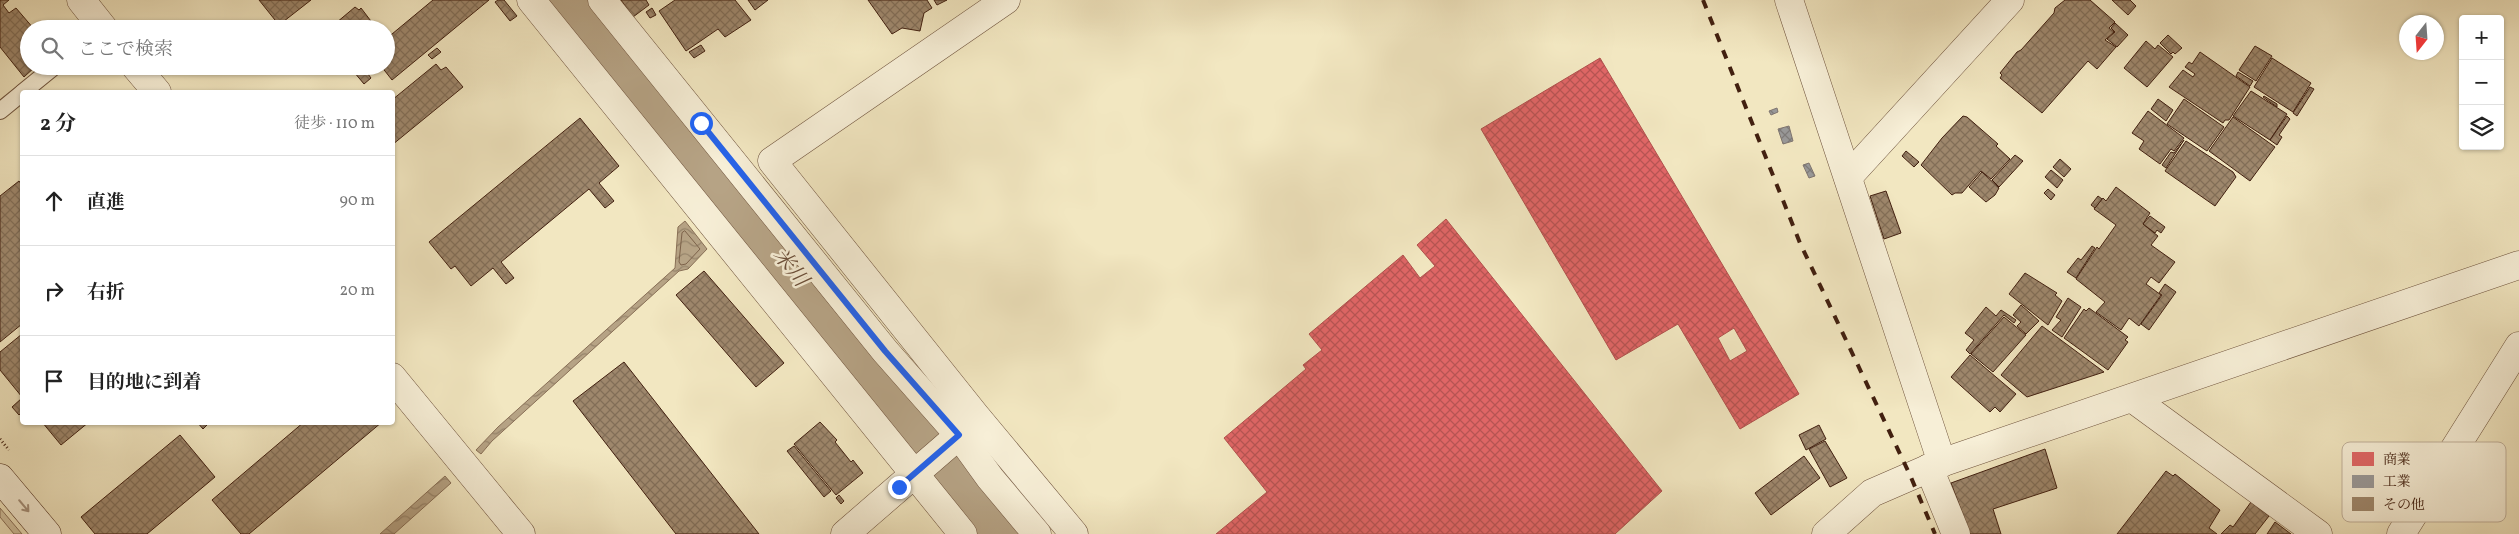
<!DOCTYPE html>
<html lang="ja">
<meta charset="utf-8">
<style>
:root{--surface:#fff;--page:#f6f6f6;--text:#222;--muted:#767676;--line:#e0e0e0}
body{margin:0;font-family:Vollkorn,"Noto Serif JP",serif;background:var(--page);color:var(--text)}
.controls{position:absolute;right:15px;top:15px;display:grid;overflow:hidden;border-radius:5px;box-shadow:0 1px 4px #0004}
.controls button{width:45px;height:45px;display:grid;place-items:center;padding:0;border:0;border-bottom:1px solid var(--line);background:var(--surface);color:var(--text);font:25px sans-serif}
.compass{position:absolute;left:2399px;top:15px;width:45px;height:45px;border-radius:50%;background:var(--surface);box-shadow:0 1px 4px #0004;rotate:197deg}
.stop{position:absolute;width:15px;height:15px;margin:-11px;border:4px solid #2563eb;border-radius:50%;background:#fff}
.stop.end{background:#2563eb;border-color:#fff;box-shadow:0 1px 5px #0008}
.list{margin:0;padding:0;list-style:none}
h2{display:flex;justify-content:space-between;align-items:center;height:65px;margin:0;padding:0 20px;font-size:21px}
h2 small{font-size:16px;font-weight:400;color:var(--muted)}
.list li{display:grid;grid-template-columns:32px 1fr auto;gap:15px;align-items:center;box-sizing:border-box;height:90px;padding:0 20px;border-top:1px solid var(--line)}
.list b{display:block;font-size:19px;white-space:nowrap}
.list em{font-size:16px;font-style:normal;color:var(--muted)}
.icon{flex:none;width:28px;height:28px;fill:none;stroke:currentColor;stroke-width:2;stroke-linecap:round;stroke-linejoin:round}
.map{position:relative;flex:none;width:2519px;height:534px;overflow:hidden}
.search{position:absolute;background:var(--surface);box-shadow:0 1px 4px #0004;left:20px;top:20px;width:375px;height:55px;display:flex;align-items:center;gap:12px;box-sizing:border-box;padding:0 18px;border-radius:28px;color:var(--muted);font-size:19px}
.panel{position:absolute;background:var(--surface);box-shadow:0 1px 4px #0004;left:20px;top:90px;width:375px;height:335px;border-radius:5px}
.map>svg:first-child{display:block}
.grass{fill:url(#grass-tufts);stroke:#8b725a}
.water{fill:url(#water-waves);stroke:#886f56}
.shops{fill:url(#shops-cross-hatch);stroke:#b1514c;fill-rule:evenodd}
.industry{fill:url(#industry-cross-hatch);stroke:#7f7570}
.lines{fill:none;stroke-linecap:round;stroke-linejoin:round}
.shore{stroke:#7c624a;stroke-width:1}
.river{stroke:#b6a385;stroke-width:52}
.building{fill:url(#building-cross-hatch);stroke:#422010}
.lane-casing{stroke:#6e523c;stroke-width:18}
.street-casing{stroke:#6e523c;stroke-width:29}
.secondary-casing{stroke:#422010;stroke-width:29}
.path{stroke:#422010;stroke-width:3;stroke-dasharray:1 2.5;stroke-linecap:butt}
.lane{stroke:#f7efd7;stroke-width:16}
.street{stroke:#f7efd7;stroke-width:28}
.secondary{stroke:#f7efd7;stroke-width:28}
.rail{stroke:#422010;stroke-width:4;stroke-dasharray:9 9;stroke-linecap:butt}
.oneway{stroke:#a6927d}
.route{stroke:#2563eb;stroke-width:6}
.labels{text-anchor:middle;stroke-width:5;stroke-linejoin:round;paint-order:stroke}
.water-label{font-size:21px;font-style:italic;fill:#6b4e39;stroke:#f7efd7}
.key{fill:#f7efd7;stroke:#c1b19b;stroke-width:1}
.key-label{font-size:14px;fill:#422010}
</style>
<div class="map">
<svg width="2519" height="534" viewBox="0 0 2519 534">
<defs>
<pattern id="grass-tufts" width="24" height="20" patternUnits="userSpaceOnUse" patternTransform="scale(1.25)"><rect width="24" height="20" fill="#d4c5a3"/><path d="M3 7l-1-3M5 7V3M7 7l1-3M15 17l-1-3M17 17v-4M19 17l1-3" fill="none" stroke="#b7a98b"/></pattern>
<pattern id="water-waves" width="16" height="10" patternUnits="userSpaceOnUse" patternTransform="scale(1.25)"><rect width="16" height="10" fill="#b6a385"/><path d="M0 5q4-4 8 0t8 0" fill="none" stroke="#96846b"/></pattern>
<pattern id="shops-cross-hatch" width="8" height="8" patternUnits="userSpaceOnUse" patternTransform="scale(1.25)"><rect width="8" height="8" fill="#e06666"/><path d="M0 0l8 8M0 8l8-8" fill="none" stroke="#b75453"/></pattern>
<pattern id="industry-cross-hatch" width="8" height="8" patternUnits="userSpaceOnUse" patternTransform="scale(1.25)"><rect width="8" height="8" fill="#999"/><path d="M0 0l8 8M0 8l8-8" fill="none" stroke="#7e7c7b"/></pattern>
<pattern id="building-cross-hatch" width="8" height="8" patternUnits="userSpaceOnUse" patternTransform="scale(1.25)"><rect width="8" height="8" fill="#9e876c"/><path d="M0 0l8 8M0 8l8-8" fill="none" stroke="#826e57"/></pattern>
</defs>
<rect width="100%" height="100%" fill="#f2e7c1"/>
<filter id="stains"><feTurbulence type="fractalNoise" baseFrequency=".004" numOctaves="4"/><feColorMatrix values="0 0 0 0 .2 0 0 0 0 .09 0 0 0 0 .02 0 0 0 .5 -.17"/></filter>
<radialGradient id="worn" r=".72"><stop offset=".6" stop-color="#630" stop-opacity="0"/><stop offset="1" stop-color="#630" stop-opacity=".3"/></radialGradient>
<polygon class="grass" points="0,508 22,534 14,534 0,517"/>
<g class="water">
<polygon points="685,221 707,249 688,269 679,271 492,441 481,454 476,450 498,427 675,268 678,227"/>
<polygon points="445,476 451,483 394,534 380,534"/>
</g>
<g class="shops">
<path d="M1600,58L1799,394L1740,429L1678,324L1616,360L1481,129ZM1734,328L1747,351L1730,361L1718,338Z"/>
<polygon points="1446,219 1662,491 1615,534 1216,534 1267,492 1224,438 1306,369 1303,365 1322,350 1309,334 1403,255 1420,278 1435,266 1417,245"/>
</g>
<g class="industry">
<polygon points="1777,108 1778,112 1771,115 1769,111"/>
<polygon points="1789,126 1793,141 1783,144 1778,129"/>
<polygon points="1809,163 1815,176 1809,178 1803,165"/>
</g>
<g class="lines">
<polygon class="shore" points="685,231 700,249 686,264 681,265 679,262 682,233"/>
<polyline class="river" points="573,0 738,205 1009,534"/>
</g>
<g class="building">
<polygon points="0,0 9,0 3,5 9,13 16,8 34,29 29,29 29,66 36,66 24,77 0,47"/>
<polygon points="259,0 311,0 279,25"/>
<polygon points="433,0 489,0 392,80 381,66 386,66 386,39"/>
<polygon points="498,0 504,0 517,16 510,21 495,2"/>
<polygon points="621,0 646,0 649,5 633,17"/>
<polygon points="675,0 735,0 751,20 725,37 718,29 686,51 659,11"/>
<polygon points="748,0 768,0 755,10"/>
<polygon points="868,0 927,0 932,8 924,13 920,31 902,28 892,34"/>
<polygon points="934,0 947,0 937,5"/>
<polygon points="2065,0 2090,0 2115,22 2109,28 2114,32 2105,40 2116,47 2097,69 2088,61 2042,113 2000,78 2002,75 2000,73 2017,52 2021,50 2054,13 2055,8"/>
<polygon points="2112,0 2130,0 2136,6 2128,15"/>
<polygon points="355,7 359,10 361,8 377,29 330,28"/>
<polygon points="652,8 656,15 650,18 646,12"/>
<polygon points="2115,23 2128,35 2117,47 2107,39 2115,32 2111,28"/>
<polygon points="2168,35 2182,48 2175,54 2173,52 2171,54 2160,43"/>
<polygon points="2146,41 2155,49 2158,45 2173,57 2147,87 2124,68"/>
<polygon points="701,45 705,51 694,58 689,52"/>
<polygon points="2255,46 2272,56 2256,81 2239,70"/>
<polygon points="437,48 441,52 432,59 428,55"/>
<polygon points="2200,52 2250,87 2229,120 2225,120 2223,123 2169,87 2183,70 2193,77 2195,74 2185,67 2189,62 2192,64"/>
<polygon points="2272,58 2311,83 2293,112 2254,87"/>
<polygon points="436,64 441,70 446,67 463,87 392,145 392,100"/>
<polygon points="362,66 371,78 364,84 354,72"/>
<polygon points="2238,72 2253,81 2250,86 2236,76"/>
<polygon points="2310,87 2314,89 2297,116 2293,113"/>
<polygon points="2251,91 2287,114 2270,140 2233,116"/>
<polygon points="2264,96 2277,104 2277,107 2263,97"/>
<polygon points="2158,99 2173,110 2166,121 2151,109"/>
<polygon points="2184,99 2224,127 2207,151 2167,124"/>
<polygon points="2148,111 2184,138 2174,151 2171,149 2160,164 2139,149 2144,141 2132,133"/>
<polygon points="1963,116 1967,117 1998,144 1996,146 2010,159 1991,179 1981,171 1962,193 1955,193 1952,195 1921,165 1942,138"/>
<polygon points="2287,116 2290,119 2279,135 2282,137 2277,145 2270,140"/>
<polygon points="2233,117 2275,147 2250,181 2209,151"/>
<polygon points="580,118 619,166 599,183 614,201 605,208 589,189 501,262 514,278 506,284 493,268 471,286 455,266 451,269 429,242"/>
<polygon points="2184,140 2166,168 2162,165 2171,152 2174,153"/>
<polygon points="2186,141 2233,172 2236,177 2215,206 2165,171"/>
<polygon points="1906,151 1919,162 1914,167 1902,156"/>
<polygon points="2015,155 2023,161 1999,187 1992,180"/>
<polygon points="2060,159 2071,169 2064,177 2053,167"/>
<polygon points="2051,170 2063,180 2057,188 2045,177"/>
<polygon points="1982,172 1999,188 1995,195 1986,202 1969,187"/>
<polygon points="19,181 22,185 22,324 0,342 0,196"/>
<polygon points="2116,187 2150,213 2143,224 2158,236 2151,245 2175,262 2159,283 2151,277 2146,284 2161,295 2139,326 2129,318 2121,330 2096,312 2105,302 2076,279 2097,247 2099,249 2116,225 2094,209 2103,198 2106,201"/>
<polygon points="2048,189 2055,195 2051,200 2044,193"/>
<polygon points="1886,191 1901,233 1884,239 1870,196"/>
<polygon points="2098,196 2102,199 2095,208 2091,205"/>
<polygon points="2150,216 2165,227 2161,233 2157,230 2155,233 2143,224"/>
<polygon points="2092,246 2095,248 2076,278 2067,272 2078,258 2081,260"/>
<polygon points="704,271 784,363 756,387 676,295"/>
<polygon points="2025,273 2057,293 2055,295 2062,301 2048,325 2009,294"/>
<polygon points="2165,284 2176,292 2149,330 2141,324 2162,295 2159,293"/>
<polygon points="2068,298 2081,307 2062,337 2052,330 2061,320 2056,317"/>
<polygon points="2021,305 2039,321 2026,334 2017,326 2021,322 2013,315"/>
<polygon points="1986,307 1996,316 2001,310 2016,320 2014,323 2004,315 1970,354 1966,350 1974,340 1965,333"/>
<polygon points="2089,308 2128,337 2125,340 2128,342 2108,370 2064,338 2084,309 2086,311"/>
<polygon points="2004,317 2026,335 1993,372 1971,354"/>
<polygon points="2042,326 2104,372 2027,397 2001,375"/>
<polygon points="22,334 22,397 0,370 0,352"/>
<polygon points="1970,355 2016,394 2000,412 1995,407 1990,412 1951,377"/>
<polygon points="624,362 759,534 676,534 573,401"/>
<polygon points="22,398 22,412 19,415 12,407"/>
<polygon points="42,422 89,422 61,445"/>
<polygon points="197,422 210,422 203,429"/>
<polygon points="304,422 382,422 249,534 241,534 212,500"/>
<polygon points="820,422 837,440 835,442 851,462 853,460 863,473 836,495 794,444"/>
<polygon points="1819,425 1826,439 1806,450 1799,435"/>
<polygon points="180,435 215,477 147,534 95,534 81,517"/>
<polygon points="1825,441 1847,478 1830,487 1809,449"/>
<polygon points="794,446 831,491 824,497 787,451"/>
<polygon points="2045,449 2057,488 1993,509 2001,534 1970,534 1951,483"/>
<polygon points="1804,456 1820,478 1771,515 1755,493"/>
<polygon points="2166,471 2173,476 2175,474 2220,510 2209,528 2217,534 2117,534"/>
<polygon points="839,495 844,501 841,504 836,498"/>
<polygon points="2251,502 2269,516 2255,534 2221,534 2230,525 2233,527"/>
<polygon points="2275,522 2291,534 2267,534"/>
</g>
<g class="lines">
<defs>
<g id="lane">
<polyline points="23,92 55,66"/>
<polyline points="0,111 22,93"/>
</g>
<g id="street">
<polyline points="81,0 104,29"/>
<polyline points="531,0 963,534"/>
<polyline points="602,0 885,351 959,435 990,478 1037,534"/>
<polyline points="1006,0 772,161 975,415 1074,534"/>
<polyline points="1789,0 1942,463"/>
<polyline points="135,66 157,92"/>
<polyline points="1848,177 2010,0"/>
<polyline points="392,377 521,534"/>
<polyline points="2132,398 2318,534"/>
<polyline points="1929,468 1956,534"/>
<polyline points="845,534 972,424"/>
<polyline points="1826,534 1872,493 1941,463 2519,265"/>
<polyline points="2401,534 2519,346"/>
</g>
<polyline id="secondary" points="0,478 47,534"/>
</defs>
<use href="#lane" class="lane-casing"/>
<use href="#street" class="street-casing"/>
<use href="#secondary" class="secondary-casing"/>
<polyline class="path" points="0,439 9,450"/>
<use href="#lane" class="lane"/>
<use href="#street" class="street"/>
<use href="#secondary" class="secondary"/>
<polyline class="rail" points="1703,0 1800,243 1910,475 1935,534"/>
</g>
<defs><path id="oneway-shaft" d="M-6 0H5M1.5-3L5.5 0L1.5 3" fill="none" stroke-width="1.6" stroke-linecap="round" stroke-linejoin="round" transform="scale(1.25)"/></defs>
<use class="oneway" href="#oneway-shaft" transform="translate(24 506) rotate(50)"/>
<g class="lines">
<polyline class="route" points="701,123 885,351 959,435 899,487"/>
</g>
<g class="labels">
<g class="water-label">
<text transform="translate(791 267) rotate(51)" y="7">米川</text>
</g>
</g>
<rect x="2342" y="442" width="164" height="80" rx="8" class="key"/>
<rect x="2352" y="452" width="22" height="14" fill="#e06666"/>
<rect x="2352" y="475" width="22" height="13" fill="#999"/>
<rect x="2352" y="497" width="22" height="14" fill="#9e876c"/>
<g class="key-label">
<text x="2383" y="464">商業</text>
<text x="2383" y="486">工業</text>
<text x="2383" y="509">その他</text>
</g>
<rect width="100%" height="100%" filter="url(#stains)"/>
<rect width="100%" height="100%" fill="url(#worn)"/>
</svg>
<div class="controls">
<button>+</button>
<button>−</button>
<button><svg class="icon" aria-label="layers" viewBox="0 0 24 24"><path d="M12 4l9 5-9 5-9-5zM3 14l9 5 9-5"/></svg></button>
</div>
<svg class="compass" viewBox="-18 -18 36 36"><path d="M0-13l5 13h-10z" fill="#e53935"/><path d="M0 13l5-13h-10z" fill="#767676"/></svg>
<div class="stop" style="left:701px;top:123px"></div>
<div class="stop end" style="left:899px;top:487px"></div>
<div class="search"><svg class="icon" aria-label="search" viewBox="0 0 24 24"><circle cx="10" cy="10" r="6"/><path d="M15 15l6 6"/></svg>ここで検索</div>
<section class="panel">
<h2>2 分<small>徒歩 · 110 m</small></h2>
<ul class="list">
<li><svg class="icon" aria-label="ahead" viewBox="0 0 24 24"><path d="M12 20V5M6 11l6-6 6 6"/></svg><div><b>直進</b></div><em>90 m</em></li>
<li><svg class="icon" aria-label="right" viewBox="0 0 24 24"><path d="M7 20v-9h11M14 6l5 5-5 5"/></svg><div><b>右折</b></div><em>20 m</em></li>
<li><svg class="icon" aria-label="arrive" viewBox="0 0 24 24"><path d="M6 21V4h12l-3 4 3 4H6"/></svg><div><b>目的地に到着</b></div></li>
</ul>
</section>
</div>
